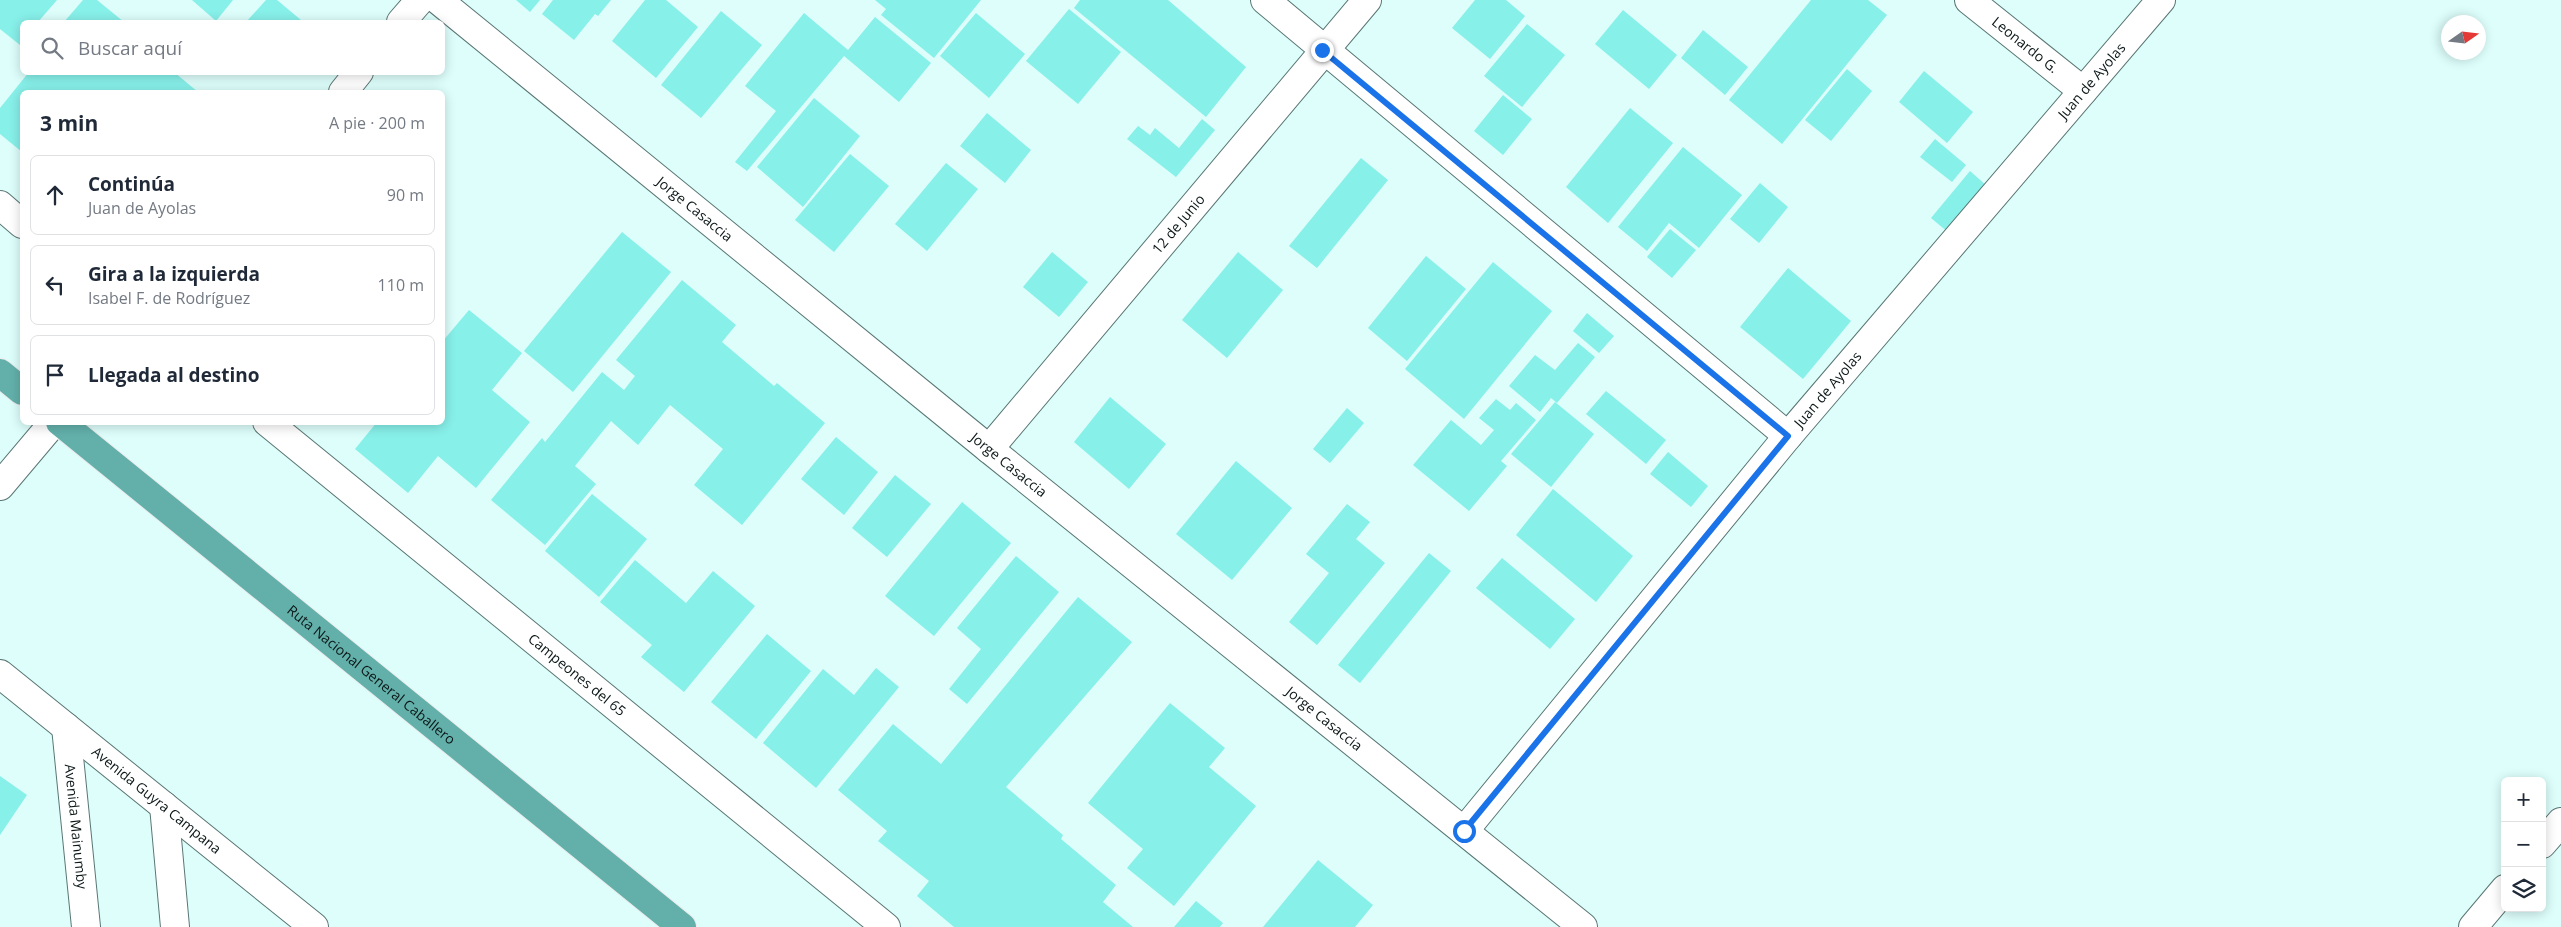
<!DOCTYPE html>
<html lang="es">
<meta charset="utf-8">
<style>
:root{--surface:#fff;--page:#f2f2f3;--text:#1f2937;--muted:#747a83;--line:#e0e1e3}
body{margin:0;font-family:"Open Sans",sans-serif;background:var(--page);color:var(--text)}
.controls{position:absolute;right:15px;bottom:15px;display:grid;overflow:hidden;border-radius:8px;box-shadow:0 2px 12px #0003}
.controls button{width:45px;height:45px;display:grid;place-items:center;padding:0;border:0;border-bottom:1px solid var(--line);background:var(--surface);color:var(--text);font:25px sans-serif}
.compass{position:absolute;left:2441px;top:15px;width:45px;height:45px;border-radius:50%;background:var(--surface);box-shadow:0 2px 12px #0003;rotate:76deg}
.stop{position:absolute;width:15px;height:15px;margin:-11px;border:4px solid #1a73e8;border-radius:50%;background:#fff}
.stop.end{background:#1a73e8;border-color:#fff;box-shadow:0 1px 5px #0008}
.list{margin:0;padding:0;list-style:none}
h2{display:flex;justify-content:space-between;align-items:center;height:65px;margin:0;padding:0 20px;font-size:21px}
h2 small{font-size:16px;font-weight:400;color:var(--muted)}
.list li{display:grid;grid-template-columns:32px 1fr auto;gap:15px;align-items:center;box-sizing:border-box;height:80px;margin:0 10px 10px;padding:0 10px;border:1px solid var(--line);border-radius:8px}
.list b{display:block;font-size:19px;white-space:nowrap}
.list p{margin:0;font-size:16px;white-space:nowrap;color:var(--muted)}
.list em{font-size:16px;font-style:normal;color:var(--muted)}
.icon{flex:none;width:28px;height:28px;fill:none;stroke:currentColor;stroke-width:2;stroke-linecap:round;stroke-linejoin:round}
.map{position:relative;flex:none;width:2561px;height:927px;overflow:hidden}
.search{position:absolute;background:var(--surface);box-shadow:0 2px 12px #0003;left:20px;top:20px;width:425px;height:55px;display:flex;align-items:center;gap:12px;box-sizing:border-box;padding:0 18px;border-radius:8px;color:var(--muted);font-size:19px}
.panel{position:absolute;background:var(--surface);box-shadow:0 2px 12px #0003;left:20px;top:90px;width:425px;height:335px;border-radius:8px}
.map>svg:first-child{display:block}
.building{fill:#87f0e9}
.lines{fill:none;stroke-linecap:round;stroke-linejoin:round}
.minor-casing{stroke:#597674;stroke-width:30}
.tertiary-casing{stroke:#597674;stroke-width:30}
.trunk-casing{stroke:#ececec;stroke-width:30}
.minor{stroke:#fff;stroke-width:28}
.tertiary{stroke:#fff;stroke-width:28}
.trunk{stroke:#63b0ab;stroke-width:28}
.route{stroke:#1a73e8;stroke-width:6}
.labels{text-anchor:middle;stroke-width:4;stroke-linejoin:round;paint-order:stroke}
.street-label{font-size:14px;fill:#0c1717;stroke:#fff}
</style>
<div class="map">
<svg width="2561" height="927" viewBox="0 0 2561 927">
<rect width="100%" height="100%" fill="#ddfefb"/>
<g class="building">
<polygon points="0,0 57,0 38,22 22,22 22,42 20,45 0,29"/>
<polygon points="83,0 97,0 124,22 64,22"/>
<polygon points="192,0 233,0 216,21"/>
<polygon points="266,0 277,0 301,20 299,22 246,22"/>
<polygon points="516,0 540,0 530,12"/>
<polygon points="553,0 611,0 598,16 595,14 574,40 542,14"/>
<polygon points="645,0 666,0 698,27 656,78 612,41"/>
<polygon points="875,0 981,0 934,58 881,15 886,9"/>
<polygon points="1080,0 1168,0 1246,67 1206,117 1074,8"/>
<polygon points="1475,0 1506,0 1525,16 1490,59 1452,28"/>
<polygon points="1811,0 1868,0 1887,15 1782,144 1729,100"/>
<polygon points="1069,9 1121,52 1078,104 1026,61"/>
<polygon points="1623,10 1677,55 1649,89 1595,44"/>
<polygon points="721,11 762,45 701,118 661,85"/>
<polygon points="804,13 848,50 875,17 931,63 899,102 844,56 747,171 735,162 776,111 745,86"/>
<polygon points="976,13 1025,54 989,98 940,56"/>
<polygon points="1527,24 1565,55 1522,107 1484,76"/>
<polygon points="1703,30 1748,67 1725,95 1681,58"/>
<polygon points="1847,69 1872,91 1831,141 1805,120"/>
<polygon points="1924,71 1973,112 1947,143 1899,102"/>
<polygon points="29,72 174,72 198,92 22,92 22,152 0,134 0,108"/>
<polygon points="1503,95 1532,119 1503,155 1474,131"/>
<polygon points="814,98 860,136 803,207 757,167"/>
<polygon points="1630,108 1673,143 1608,223 1566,187"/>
<polygon points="987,113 1031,150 1005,183 960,146"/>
<polygon points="1202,119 1215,130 1176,177 1127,139 1138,126 1150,135 1155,128 1179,148"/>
<polygon points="1935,139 1966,165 1952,182 1920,157"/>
<polygon points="1683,147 1742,195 1699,248 1669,223 1647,251 1618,227"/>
<polygon points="850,154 889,186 834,252 795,220"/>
<polygon points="1361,158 1388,180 1317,268 1289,246"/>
<polygon points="946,163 978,189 927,251 895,224"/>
<polygon points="1970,171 1987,186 1949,233 1931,218"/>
<polygon points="1760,183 1788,207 1759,243 1730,219"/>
<polygon points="1670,229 1696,250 1672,278 1647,257"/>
<polygon points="622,232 671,272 573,392 524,351"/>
<polygon points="1052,252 1088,282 1059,317 1023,287"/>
<polygon points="1238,252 1283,290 1227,358 1182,320"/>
<polygon points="1426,256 1466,289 1407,361 1368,328"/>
<polygon points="1493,262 1552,311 1464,419 1405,369"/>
<polygon points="1788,268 1851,321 1803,379 1740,327"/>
<polygon points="682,280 736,325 722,342 774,386 777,383 825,423 742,525 694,485 723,449 670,405 638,445 611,421 575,466 596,484 545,545 491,500 542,438 545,442 602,372 624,390 635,376 616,360"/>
<polygon points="469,310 522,353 492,390 530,422 476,488 438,456 408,493 355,449 377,422 442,422 442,342"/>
<polygon points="1587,313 1614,336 1599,353 1573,331"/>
<polygon points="1578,343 1595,357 1557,403 1551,398 1540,412 1509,386 1535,355 1555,370"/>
<polygon points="1606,391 1666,440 1646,464 1586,414"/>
<polygon points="1110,397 1166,444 1129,489 1074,442"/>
<polygon points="1496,399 1510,410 1516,403 1536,420 1501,461 1507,466 1469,511 1413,465 1451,420 1481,445 1494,430 1479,418"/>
<polygon points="1555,402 1594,434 1551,487 1511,454"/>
<polygon points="1347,408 1364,423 1330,463 1313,449"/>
<polygon points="836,437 878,472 844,515 801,479"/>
<polygon points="1668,452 1708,486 1691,507 1650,474"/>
<polygon points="1236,461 1292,508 1232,580 1176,534"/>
<polygon points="895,475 931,504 887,557 852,528"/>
<polygon points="1553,489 1633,556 1596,602 1516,535"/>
<polygon points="592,494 647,539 599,597 545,551"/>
<polygon points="962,502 1011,543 934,636 885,596"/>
<polygon points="1347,504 1370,522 1356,539 1385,563 1317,645 1289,622 1329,573 1306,554"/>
<polygon points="1429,553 1451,571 1360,683 1338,665"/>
<polygon points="1016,556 1059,592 967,704 949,689 981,649 957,628"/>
<polygon points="1502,558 1575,619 1550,649 1476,588"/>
<polygon points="635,560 686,603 713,571 755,606 684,692 641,657 652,645 600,602"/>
<polygon points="1078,597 1132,642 1006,787 1063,835 1061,839 1116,885 1103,902 1133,927 954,927 917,896 929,881 878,841 887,831 838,790 893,724 941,764 932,775"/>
<polygon points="767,634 811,671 756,739 711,702"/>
<polygon points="876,668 899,687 816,788 763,743 823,669 854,695"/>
<polygon points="1170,703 1225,748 1209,767 1256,806 1174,906 1127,868 1143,849 1088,803"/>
<polygon points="0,776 27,795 0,835"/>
<polygon points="1318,860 1373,905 1355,927 1263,927"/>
<polygon points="1196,901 1223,923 1220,927 1174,927"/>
</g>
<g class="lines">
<defs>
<g id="minor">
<path id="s1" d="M438,0L989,449L1583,927"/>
<polyline points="1265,0 1788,436"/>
<path id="s2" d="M1969,0L2083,91"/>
<polyline points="401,22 420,0"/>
<polyline points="343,92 359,72"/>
<path id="s3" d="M989,449L1367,0"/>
<path id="s4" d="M1464,831L1788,436L2161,0"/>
<polyline points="2542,844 2561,822"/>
<polyline points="2473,927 2505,889"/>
</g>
<g id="tertiary">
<polyline points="0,205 22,224"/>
<path id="s5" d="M267,422L886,927"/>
<polyline points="0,486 54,422"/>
<path id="s6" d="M0,674L314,927"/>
<path id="s7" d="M66,727L86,927"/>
<polyline points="164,806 175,927"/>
</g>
<g id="trunk">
<polyline points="0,373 22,391"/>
<path id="s8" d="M60,422L682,927"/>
</g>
</defs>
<use href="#minor" class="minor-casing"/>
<use href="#tertiary" class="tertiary-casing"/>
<use href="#trunk" class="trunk-casing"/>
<use href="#minor" class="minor"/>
<use href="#tertiary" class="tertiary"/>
<use href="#trunk" class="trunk"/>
</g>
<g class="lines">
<polyline class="route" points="1322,50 1788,436 1464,831"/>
</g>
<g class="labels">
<g class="street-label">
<text dy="5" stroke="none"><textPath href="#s2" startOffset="72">Leonardo G.</textPath></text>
<text dy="5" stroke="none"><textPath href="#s4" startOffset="978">Juan de Ayolas</textPath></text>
<text dy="5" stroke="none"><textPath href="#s1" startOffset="331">Jorge Casaccia</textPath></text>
<text dy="5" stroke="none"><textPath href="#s3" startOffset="294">12 de Junio</textPath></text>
<text dy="5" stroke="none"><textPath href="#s4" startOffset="572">Juan de Ayolas</textPath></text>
<text dy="5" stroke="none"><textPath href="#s1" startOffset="736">Jorge Casaccia</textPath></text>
<text dy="5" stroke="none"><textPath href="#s8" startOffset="401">Ruta Nacional General Caballero</textPath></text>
<text dy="5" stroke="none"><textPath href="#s5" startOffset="400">Campeones del 65</textPath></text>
<text dy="5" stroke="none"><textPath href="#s1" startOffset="1141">Jorge Casaccia</textPath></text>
<text dy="5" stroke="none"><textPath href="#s6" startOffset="201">Avenida Guyra Campana</textPath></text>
<text dy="5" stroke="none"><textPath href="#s7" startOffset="100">Avenida Mainumby</textPath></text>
</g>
</g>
</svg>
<div class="controls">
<button>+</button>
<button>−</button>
<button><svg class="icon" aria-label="layers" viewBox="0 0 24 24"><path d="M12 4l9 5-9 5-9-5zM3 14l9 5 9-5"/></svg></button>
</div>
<svg class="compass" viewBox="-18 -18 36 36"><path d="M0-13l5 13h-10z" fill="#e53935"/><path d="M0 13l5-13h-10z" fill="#747a83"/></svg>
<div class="stop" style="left:1464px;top:831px"></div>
<div class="stop end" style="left:1322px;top:50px"></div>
<div class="search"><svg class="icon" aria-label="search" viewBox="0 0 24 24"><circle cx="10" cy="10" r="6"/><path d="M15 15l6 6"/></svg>Buscar aquí</div>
<section class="panel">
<h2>3 min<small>A pie · 200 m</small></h2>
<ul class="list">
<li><svg class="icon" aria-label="ahead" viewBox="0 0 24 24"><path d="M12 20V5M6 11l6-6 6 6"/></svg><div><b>Continúa</b><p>Juan de Ayolas</p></div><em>90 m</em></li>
<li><svg class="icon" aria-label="left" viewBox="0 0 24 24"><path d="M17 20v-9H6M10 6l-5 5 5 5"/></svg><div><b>Gira a la izquierda</b><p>Isabel F. de Rodríguez</p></div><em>110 m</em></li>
<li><svg class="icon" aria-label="arrive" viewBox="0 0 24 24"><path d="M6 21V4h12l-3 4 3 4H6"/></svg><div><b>Llegada al destino</b></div></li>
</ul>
</section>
</div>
